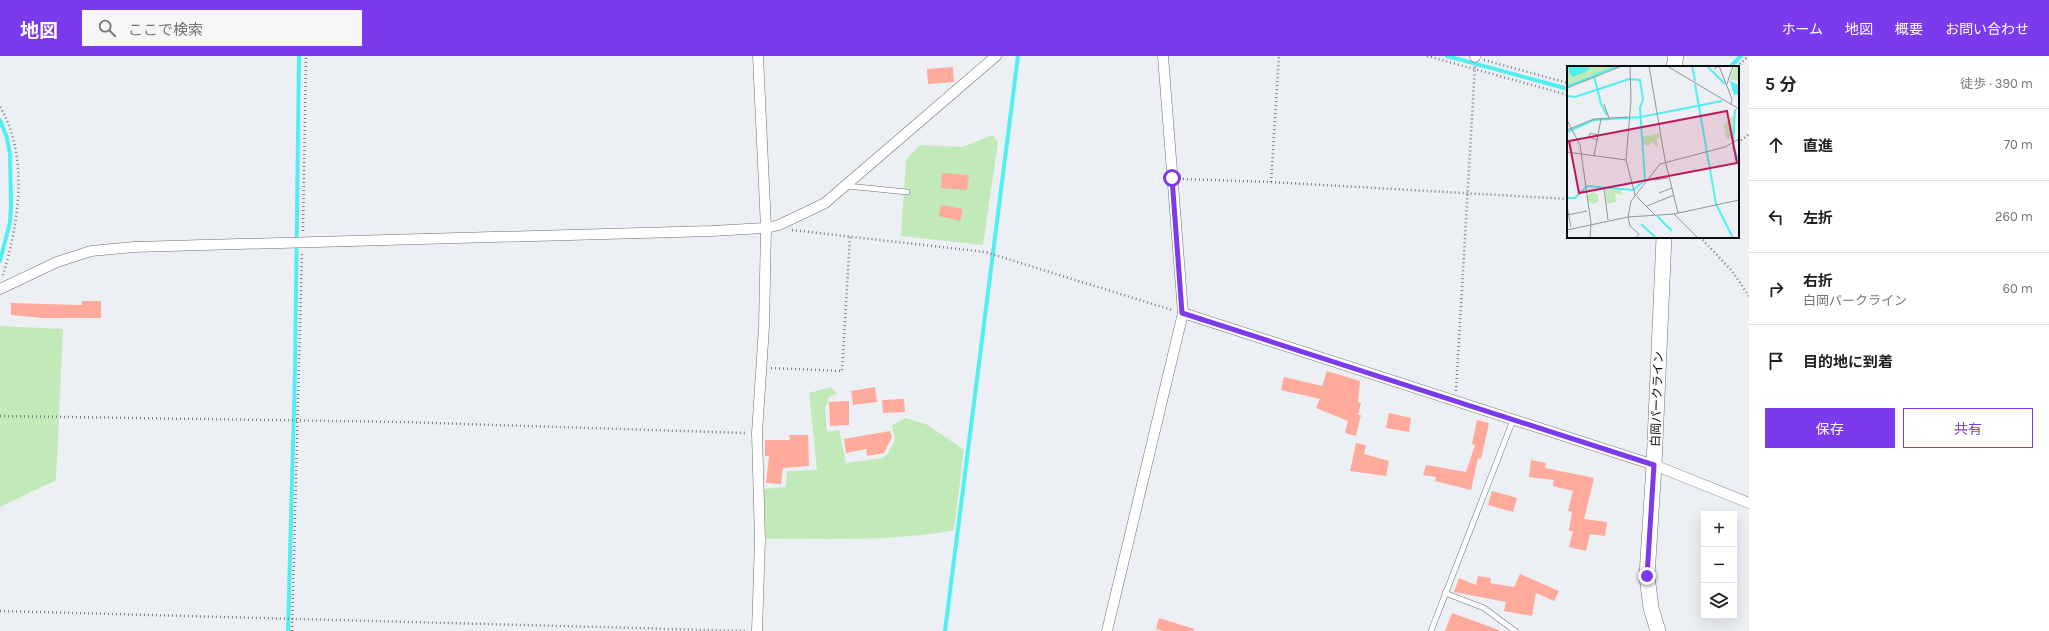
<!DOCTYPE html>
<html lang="ja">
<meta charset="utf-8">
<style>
:root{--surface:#fff;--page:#f6f6f6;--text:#202124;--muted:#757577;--line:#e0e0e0;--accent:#7c3aed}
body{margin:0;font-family:Karla,"Noto Sans JP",sans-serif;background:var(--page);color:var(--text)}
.controls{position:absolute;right:12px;bottom:12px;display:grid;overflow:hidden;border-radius:0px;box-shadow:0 4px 16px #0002}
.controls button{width:36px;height:36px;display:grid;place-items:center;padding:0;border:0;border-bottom:1px solid var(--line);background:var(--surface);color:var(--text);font:20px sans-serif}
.stop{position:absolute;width:12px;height:12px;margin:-9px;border:3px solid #7c3aed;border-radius:50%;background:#fff}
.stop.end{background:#7c3aed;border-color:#fff;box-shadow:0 1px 4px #0008}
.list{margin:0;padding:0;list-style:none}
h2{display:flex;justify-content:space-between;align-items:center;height:52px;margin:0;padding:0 16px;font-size:17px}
h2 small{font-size:13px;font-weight:400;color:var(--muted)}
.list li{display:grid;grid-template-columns:26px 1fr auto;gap:12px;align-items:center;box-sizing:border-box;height:72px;padding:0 16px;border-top:1px solid var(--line)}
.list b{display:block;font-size:15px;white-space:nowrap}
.list p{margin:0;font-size:13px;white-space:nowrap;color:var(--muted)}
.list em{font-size:13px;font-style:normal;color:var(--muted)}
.actions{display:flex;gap:8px;padding:12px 16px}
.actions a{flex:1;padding:9px 0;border:1px solid var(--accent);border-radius:0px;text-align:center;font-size:14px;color:var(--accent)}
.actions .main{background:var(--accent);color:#fff}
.icon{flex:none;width:22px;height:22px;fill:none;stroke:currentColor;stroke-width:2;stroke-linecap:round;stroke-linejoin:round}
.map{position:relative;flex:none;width:1749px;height:575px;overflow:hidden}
header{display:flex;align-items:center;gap:24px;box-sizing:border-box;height:56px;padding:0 20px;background:var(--accent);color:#fff}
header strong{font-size:19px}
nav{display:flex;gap:22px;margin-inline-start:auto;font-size:14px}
.search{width:280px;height:36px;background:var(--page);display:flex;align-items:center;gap:10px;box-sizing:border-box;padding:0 14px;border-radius:0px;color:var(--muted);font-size:15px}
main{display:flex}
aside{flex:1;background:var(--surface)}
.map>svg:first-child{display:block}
.green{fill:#c1eab8}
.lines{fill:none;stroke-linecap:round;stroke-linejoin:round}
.stream{stroke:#51efef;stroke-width:4}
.building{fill:#ffaa9a}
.lane-casing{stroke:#6e7075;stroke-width:6}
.street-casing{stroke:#6e7075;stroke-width:11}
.secondary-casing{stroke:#6e7075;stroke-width:16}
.path{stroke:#7b7d81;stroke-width:2.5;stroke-dasharray:1 3;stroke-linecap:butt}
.lane{stroke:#fff;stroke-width:5}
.street{stroke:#fff;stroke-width:10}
.secondary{stroke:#fff;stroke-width:15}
.route{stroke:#7c3aed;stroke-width:5}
.labels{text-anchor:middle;stroke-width:4;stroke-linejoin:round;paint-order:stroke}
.street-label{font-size:12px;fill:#0d0e10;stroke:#fbfcfe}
.inset-river{fill:none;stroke:#51efef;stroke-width:2}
.inset-road{fill:none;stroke:#939599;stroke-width:1}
.view{fill:#c2185b;fill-opacity:0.15;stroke:#c2185b;stroke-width:2}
.inset-edge{fill:none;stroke:#0d0e10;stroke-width:2}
</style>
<header>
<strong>地図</strong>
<div class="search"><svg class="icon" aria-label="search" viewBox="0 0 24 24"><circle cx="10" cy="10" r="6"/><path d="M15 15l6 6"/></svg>ここで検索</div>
<nav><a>ホーム</a><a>地図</a><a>概要</a><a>お問い合わせ</a></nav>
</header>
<main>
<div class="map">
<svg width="1749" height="575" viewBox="0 0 1749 575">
<rect width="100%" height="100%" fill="#eceff4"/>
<g class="green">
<polygon points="993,79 998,86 983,189 901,180 906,104 920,89 962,91"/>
<polygon points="0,270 63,273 56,424 0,451"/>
<path d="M831,331L837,338L829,341L825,353L827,376L839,374L846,407L883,402L888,397L895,383L892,369L906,362L928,369L964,394L954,474C893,486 829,482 766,483L764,433L786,431L787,415L817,414L809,337Z"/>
</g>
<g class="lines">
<g class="stream">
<polyline points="1447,0 1568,33"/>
<polyline points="1730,11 1741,0"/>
<polyline points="0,64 7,82 10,98 11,150 10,166 0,205"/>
<polyline points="288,575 295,316 299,0"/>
<polyline points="945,575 1018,0"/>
</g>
</g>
<g class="building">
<polygon points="953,11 954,26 928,28 927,13"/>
<polygon points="942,117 969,119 967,134 941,132"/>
<polygon points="941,149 963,153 960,165 939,160"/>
<polygon points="82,245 101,245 101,262 44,262 11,259 11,247 82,249"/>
<polygon points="1327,315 1360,325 1358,346 1361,347 1358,359 1361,359 1356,380 1345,377 1348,365 1316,352 1320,343 1281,334 1284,321 1322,330"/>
<polygon points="875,331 877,346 853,349 851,335"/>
<polygon points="904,343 905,356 883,357 882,344"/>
<polygon points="849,345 849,369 830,370 829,346"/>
<polygon points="1389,357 1411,362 1409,376 1386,372"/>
<polygon points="1477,364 1489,367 1481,403 1478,402 1471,434 1435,425 1436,421 1423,419 1426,409 1466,416 1475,389 1472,388"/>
<polygon points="890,375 892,381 884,397 867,400 866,393 846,397 844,383"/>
<polygon points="789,379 808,379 809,410 783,412 781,428 766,427 769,400 765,400 765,384 790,384"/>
<polygon points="1356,387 1366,389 1364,398 1389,405 1386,420 1350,415"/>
<polygon points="1531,404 1546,407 1545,412 1594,422 1584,463 1607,466 1605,480 1590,478 1586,495 1569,491 1573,475 1569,475 1572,456 1568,455 1573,435 1553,430 1554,424 1529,421"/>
<polygon points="1492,435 1517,442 1513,456 1488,449"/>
<polygon points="1520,518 1559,535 1554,545 1536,537 1532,560 1504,555 1506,546 1454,536 1459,522 1476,529 1478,520 1491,522 1490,527 1514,531"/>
<polygon points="1452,557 1499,574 1499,575 1445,575"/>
<polygon points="1159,562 1194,573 1193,575 1164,575 1156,573"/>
</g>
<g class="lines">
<defs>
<g id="lane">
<polyline points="847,130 907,136"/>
<polyline points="1445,537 1484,552 1515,575"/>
<polyline points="1431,575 1513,364"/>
</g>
<g id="street">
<polyline points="1475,1 1475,0"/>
<polyline points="0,233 57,206 91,195 134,191 712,175 766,172 779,169 825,147 996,0"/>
<polyline points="1183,257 1654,409 1749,447"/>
<polyline points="757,575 760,484 757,377 764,271 766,172 758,0"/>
<polyline points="1107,575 1183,257 1163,0"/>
</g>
<g id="secondary">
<polyline points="1674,11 1676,0"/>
<polyline points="1658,575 1651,552 1647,520 1654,409 1664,181"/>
</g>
</defs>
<use href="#lane" class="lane-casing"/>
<use href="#street" class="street-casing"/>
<use href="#secondary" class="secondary-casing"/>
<g class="path">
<polyline points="1427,0 1568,39"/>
<polyline points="1484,4 1568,27"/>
<polyline points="1737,11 1748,0"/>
<path d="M0,51C29,99 19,167 3,219"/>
<polyline points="1738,87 1749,78"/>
<polyline points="1183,123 1271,126 1568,143"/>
<polyline points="1271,126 1279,0"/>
<polyline points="792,174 985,196 1172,254"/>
<polyline points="303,175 306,0"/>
<polyline points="1700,181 1732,215 1749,240"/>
<polyline points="771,312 842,315 850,181"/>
<polyline points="1456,335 1475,10"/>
<polyline points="0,360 402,366 746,377"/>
<polyline points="0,555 747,575"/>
<polyline points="292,575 302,196"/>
</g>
<use href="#lane" class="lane"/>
<use href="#street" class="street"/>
<use href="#secondary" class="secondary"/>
</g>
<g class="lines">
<polyline class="route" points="1172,122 1182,257 1654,409 1647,520"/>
</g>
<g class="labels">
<g class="street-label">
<text transform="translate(1657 343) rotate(-88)" y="4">白岡パークライン</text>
</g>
</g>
<g transform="translate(1567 10)">
<rect width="172" height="172" fill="#eceff4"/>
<path d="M0,0H52L1,20ZM168,0H172L171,15L163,13ZM168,48L166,72L159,73L157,59ZM92,67L93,71L89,74L91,80L89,81L86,75L82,80L76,78V71ZM38,123L54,124L55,129L48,127L49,136L40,138ZM20.5 132a5.5 5.5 0 1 1 11 0a5.5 5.5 0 1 1-11 0Z" fill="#c1eab8"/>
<path d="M2,0H21L22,4L6,11L2,7ZM163,15L172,19V28L167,29Z" fill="#51efef"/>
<path class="inset-river" d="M125,0L128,15M140,0L158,18M28,9L51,0M0,18L1,20L27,10L34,38L40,49M128,18L149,138L166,172M168,43L166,82L172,94M0,66L27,54L74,51L155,35M0,132H8L20,120L66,124L78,114L73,42L76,33L73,14L62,13L8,31L1,30M90,150L105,165M74,158L89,172"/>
<path class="inset-road" d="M63,0L64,34L59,94L68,129L88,149M82,0L98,94L111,147M100,0L172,43M147,3L152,0L165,33L164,38M160,18L166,0M0,22L55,0M0,22V41M37,38L42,52M0,54L13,79L24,157L23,172M0,64L27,53L61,51M30,74L22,71L23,67L31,69M0,86L59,94M27,90L34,53M87,114L101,112M37,122L41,154M92,127L105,122M80,140L107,129M0,141L4,161M107,148L131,172M0,149L20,145M0,164L61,151L107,148L172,134M69,172L72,168L63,160L61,151L64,135L93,98L158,81L172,73"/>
<path class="view" d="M160,45L170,97L12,127L2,75Z"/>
<rect width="172" height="172" class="inset-edge"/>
</g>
</svg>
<div class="controls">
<button>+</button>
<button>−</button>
<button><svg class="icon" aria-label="layers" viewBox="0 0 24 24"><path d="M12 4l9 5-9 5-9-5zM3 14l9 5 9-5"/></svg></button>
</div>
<div class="stop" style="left:1172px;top:122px"></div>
<div class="stop end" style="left:1647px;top:520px"></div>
</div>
<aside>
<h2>5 分<small>徒歩 · 390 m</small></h2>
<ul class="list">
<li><svg class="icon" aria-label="ahead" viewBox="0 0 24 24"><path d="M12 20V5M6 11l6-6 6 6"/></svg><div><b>直進</b></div><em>70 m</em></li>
<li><svg class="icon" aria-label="left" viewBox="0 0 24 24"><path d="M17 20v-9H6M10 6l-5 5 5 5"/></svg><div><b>左折</b></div><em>260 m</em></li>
<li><svg class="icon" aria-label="right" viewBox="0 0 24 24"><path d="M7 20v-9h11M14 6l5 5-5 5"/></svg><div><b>右折</b><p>白岡パークライン</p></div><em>60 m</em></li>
<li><svg class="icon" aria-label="arrive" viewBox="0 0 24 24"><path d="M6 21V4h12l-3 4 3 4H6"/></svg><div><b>目的地に到着</b></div></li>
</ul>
<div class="actions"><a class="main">保存</a><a>共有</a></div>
</aside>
</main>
